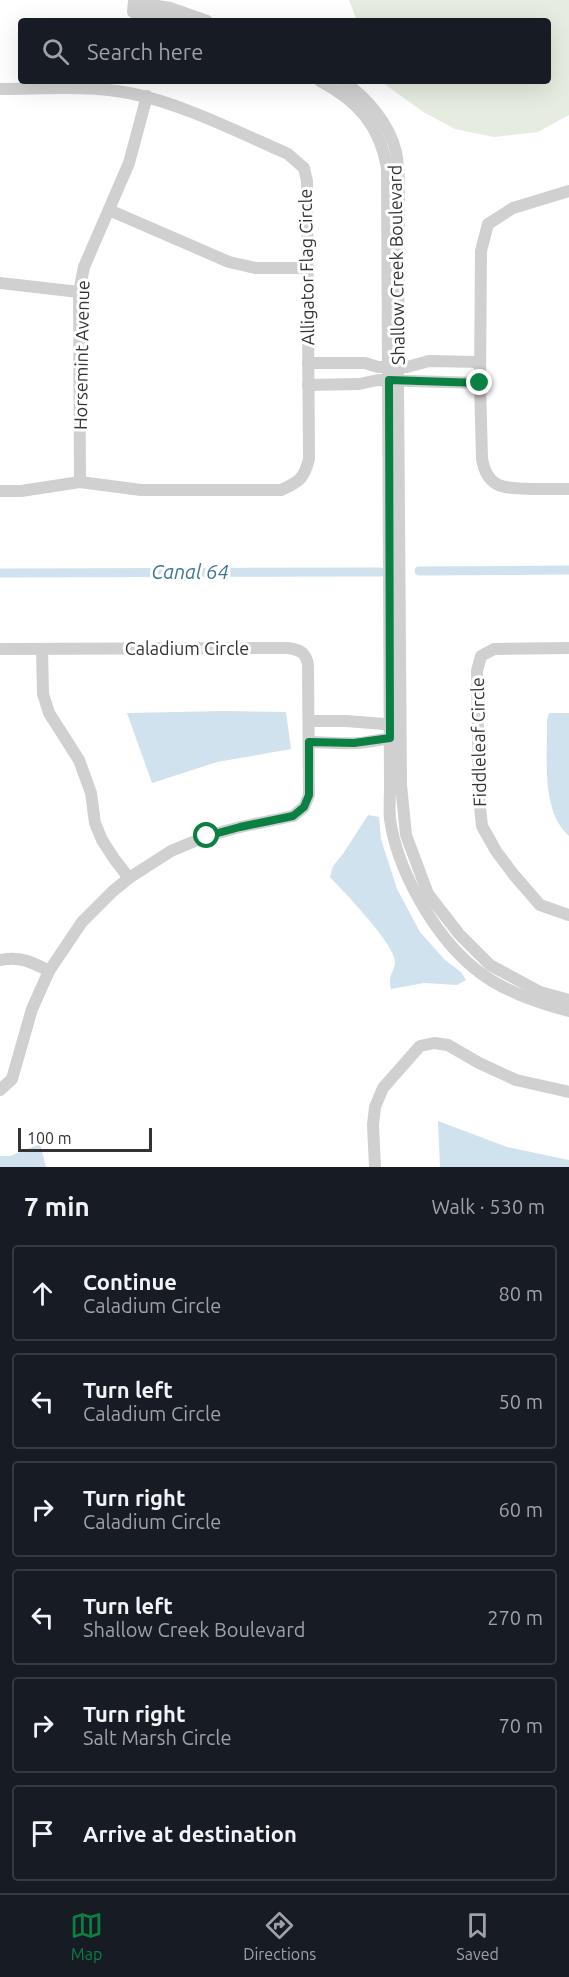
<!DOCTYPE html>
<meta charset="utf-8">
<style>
:root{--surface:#171b24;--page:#20242c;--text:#f1f3f6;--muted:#9ea1a6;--line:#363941;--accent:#0b8043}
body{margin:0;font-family:Ubuntu,sans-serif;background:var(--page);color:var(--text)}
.scale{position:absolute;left:18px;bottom:15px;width:134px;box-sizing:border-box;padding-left:6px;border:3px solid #333;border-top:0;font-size:16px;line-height:21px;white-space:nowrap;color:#333;-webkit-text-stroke:4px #fff;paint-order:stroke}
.stop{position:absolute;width:18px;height:18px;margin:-14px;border:4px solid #0b8043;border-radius:50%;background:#fff}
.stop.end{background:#0b8043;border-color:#fff;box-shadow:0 2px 6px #0008}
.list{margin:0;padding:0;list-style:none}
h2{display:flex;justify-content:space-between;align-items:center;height:78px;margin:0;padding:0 24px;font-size:26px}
h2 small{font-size:20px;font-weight:400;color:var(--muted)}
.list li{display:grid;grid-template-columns:39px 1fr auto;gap:18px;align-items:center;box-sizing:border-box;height:96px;margin:0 12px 12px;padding:0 12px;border:2px solid var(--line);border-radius:6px}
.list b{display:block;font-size:22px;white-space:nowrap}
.list p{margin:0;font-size:20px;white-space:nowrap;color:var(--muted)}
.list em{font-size:20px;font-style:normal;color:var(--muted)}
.icon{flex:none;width:33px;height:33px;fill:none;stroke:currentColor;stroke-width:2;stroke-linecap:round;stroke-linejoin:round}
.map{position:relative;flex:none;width:569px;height:1167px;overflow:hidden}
.search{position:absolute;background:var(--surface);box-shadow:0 6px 24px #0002;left:18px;right:18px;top:18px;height:66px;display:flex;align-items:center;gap:15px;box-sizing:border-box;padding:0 21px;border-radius:6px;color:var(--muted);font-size:22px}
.sheet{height:726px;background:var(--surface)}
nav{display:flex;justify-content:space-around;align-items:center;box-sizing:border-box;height:84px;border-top:2px solid var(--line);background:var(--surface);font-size:16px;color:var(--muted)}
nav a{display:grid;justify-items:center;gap:3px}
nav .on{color:var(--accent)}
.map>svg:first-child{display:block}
.green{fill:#e6ecdf}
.water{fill:#cfe2ee}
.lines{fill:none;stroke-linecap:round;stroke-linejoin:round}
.canal{stroke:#cfe2ee;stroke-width:9}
.minor{stroke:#d0d0d0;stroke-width:12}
.route{stroke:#0b8043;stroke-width:8}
.labels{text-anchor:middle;stroke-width:6;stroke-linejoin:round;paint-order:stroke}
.street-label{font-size:18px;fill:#333;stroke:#fff}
.water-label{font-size:20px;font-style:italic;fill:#3f7597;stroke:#fff}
</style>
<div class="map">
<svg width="569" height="1167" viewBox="0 0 569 1167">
<rect width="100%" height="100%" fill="#fff"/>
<polygon class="green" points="349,0 569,0 569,115 538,132 494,137 455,129 425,113 380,81 548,81 548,21 357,21"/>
<g class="water">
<polygon points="225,711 286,712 291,749 217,762 152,783 127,713"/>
<path d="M549,713H569V836C540,810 548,756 547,720Z"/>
<path d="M368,815L379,817L381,839L397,889L420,932L445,960L461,972L466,980L457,985L424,983L391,989C388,972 394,974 395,962C395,944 344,892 330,877L333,866L343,854Z"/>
<polygon points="438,1121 507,1147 569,1160 569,1167 440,1167"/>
<polygon points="40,1144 46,1167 0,1167 0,1156 10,1156"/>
</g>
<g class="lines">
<g class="canal">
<polyline points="419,571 569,570"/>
<polyline points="0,573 380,572"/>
</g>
<g class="minor">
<polyline points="134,0 133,12 177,21"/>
<polyline points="134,2 170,8 207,21"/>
<path d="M320,81C358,101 380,126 387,168L390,787C390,797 389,809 390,819C397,870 434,935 474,968C500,990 536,1002 569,1011"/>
<path d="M343,81C367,98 389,123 396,152C398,161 398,171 399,180L398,380L401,785L406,835L428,894L459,934L490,965L540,992L569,1000"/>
<path d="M0,89C42,89 88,85 129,93C181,103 240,133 288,154L304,168L307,181L309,459C304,479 299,482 281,490H141L80,482L21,491H0"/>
<path d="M569,191L513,208L488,224L481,251L480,383L482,459C487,489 505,488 531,489C544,489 556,489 569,489"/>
<polyline points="109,210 229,262 255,268 307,268"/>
<polyline points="0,283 79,292"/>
<polyline points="308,363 365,363 378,367 407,367 429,361 480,362"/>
<polyline points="308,385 359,384 378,380 480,383"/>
<polyline points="80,482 79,292 84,267 129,163 147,96"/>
<polyline points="569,648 494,649 481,656 477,671 479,797 482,826 496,851 514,875 540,905 569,915"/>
<path d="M0,649L288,648C300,650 306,652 308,665L309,795L304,807L293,816L240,827L207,836L171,851L129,878L113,891L82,922L49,971L32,1009L12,1079L0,1090"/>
<polyline points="42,649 43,694 49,713 79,760 91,793 95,823 102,840 115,860 129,878"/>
<polyline points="309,721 346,721 397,725"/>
<path d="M309,742C326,742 342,744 359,743C372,742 384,738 398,738"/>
<path d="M0,960C20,956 32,962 49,971"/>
<polyline points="375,1167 373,1125 375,1107 383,1088 420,1046 434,1043 448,1045 479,1063 516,1080 569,1092"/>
</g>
</g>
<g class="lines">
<polyline class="route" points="207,836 240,827 293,816 304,807 309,795 309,742 354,743 390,738 389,380 480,383"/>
</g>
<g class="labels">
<g class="street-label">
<text transform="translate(397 265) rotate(-91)" y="6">Shallow Creek Boulevard</text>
<text transform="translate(307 267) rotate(-91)" y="6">Alligator Flag Circle</text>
<text transform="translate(82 355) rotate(-89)" y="6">Horsemint Avenue</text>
<text x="187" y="655">Caladium Circle</text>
<text transform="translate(479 742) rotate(-91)" y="6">Fiddleleaf Circle</text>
</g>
<g class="water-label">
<text x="190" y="579">Canal 64</text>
</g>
</g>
</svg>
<div class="scale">100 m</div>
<div class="stop" style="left:207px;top:836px"></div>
<div class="stop end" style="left:480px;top:383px"></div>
<div class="search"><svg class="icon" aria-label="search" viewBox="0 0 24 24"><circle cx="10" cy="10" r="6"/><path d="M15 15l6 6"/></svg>Search here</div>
</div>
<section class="sheet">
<h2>7 min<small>Walk · 530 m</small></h2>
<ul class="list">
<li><svg class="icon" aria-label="ahead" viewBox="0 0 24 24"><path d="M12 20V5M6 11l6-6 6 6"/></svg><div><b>Continue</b><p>Caladium Circle</p></div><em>80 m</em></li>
<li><svg class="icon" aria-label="left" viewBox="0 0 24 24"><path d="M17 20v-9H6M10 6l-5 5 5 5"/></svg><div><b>Turn left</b><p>Caladium Circle</p></div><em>50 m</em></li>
<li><svg class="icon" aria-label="right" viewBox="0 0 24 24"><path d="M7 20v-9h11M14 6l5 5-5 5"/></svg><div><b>Turn right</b><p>Caladium Circle</p></div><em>60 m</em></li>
<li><svg class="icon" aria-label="left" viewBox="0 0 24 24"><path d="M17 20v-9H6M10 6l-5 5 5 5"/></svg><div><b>Turn left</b><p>Shallow Creek Boulevard</p></div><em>270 m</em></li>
<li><svg class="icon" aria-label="right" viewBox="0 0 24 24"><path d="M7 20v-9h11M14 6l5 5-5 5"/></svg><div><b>Turn right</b><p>Salt Marsh Circle</p></div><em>70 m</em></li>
<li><svg class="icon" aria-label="arrive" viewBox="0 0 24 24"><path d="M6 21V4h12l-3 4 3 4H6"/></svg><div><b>Arrive at destination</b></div></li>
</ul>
</section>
<nav>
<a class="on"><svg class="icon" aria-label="map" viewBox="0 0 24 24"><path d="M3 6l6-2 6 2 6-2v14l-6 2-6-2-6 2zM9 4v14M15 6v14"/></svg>Map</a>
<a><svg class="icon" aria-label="directions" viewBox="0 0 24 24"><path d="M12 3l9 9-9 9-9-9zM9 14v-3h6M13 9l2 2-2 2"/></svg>Directions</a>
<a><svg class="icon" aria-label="saved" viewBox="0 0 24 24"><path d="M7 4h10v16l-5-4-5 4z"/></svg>Saved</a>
</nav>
